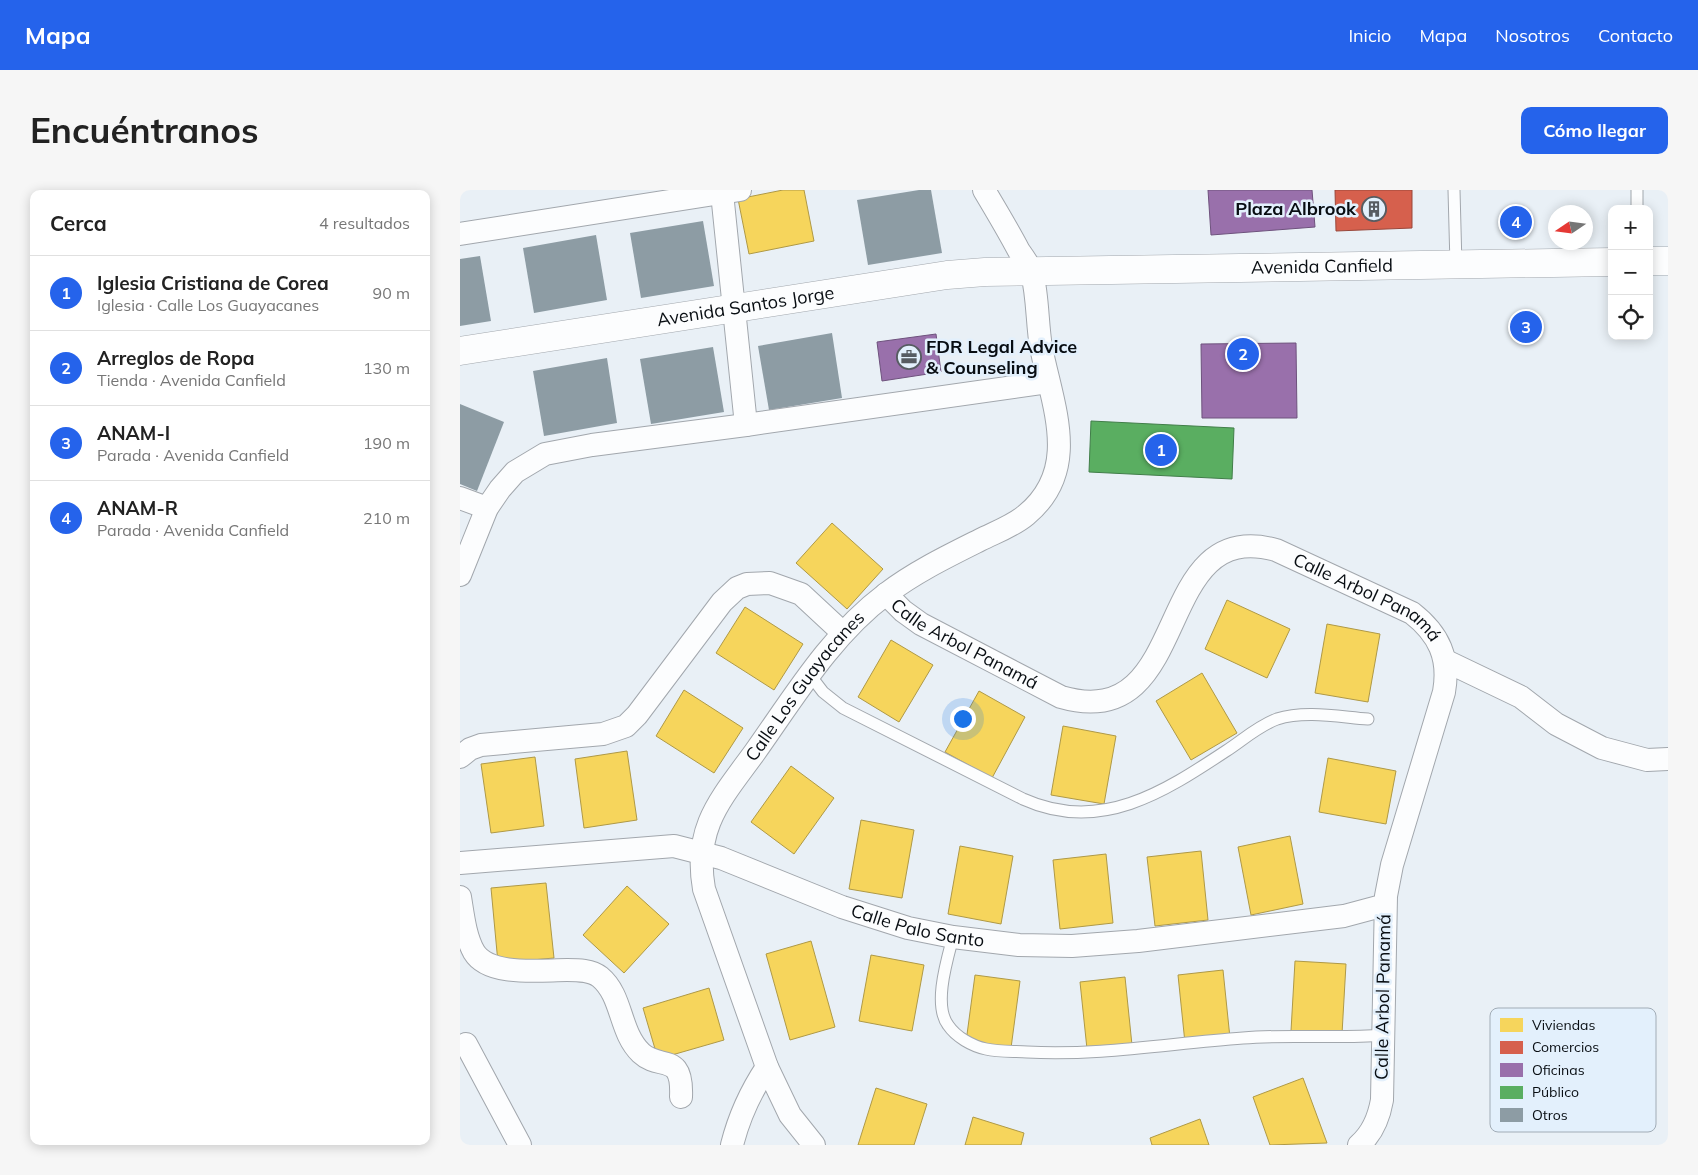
<!DOCTYPE html>
<html lang="es">
<meta charset="utf-8">
<style>
:root{--surface:#fff;--page:#f6f6f6;--text:#222;--muted:#767676;--line:#e0e0e0;--accent:#2563eb}
body{margin:0;font-family:Mulish,sans-serif;background:var(--page);color:var(--text)}
.controls{position:absolute;right:15px;top:15px;display:grid;overflow:hidden;border-radius:10px;box-shadow:0 2px 12px #0003}
.controls button{width:45px;height:45px;display:grid;place-items:center;padding:0;border:0;border-bottom:1px solid var(--line);background:var(--surface);color:var(--text);font:25px sans-serif}
.compass{position:absolute;left:1088px;top:15px;width:45px;height:45px;border-radius:50%;background:var(--surface);box-shadow:0 2px 12px #0003;rotate:257deg}
.you{position:absolute;left:502px;top:528px;width:18px;height:18px;margin:-12px;border:4px solid #fff;border-radius:50%;background:#1a73e8;box-shadow:0 0 0 8px #1a73e833}
.badge{display:grid;place-items:center;width:32px;height:32px;border-radius:50%;background:var(--accent);color:#fff;font-size:16px;font-weight:700}
.pin{position:absolute;translate:-50% -50%;border:2px solid #fff;box-shadow:0 1px 5px #0006}
.list{margin:0;padding:0;list-style:none}
h2{display:flex;justify-content:space-between;align-items:center;height:65px;margin:0;padding:0 20px;font-size:21px}
h2 small{font-size:16px;font-weight:400;color:var(--muted)}
.list li{display:grid;grid-template-columns:32px 1fr auto;gap:15px;align-items:center;box-sizing:border-box;height:75px;padding:0 20px;border-top:1px solid var(--line)}
.list b{display:block;font-size:19px;white-space:nowrap}
.list p{margin:0;font-size:16px;white-space:nowrap;color:var(--muted)}
.list em{font-size:16px;font-style:normal;color:var(--muted)}
.icon{flex:none;width:28px;height:28px;fill:none;stroke:currentColor;stroke-width:2;stroke-linecap:round;stroke-linejoin:round}
.map{position:relative;flex:none;width:1208px;height:955px;overflow:hidden;border-radius:10px}
header{display:flex;align-items:center;gap:30px;box-sizing:border-box;height:70px;padding:0 25px;background:var(--accent);color:#fff}
header strong{font-size:24px}
nav{display:flex;gap:28px;margin-inline-start:auto;font-size:18px}
.intro{display:flex;align-items:center;justify-content:space-between;box-sizing:border-box;height:120px;padding:0 30px}
h1{margin:0;font-size:35px}
.button{padding:12px 22px;border-radius:10px;background:var(--accent);color:#fff;font-size:18px;font-weight:700}
main{display:flex;gap:30px;padding:0 30px}
aside{flex:1;background:var(--surface);border-radius:10px;box-shadow:0 2px 12px #0003}
.map>svg:first-child{display:block}
.homes{fill:#f6d55c;stroke:#af9946}
.shops{fill:#d6604d;stroke:#98473b}
.offices{fill:#9970ab;stroke:#6e527d}
.public{fill:#5aae61;stroke:#417e49}
.building{fill:#8d9ca4}
.lines{fill:none;stroke-linecap:round;stroke-linejoin:round}
.service-casing{stroke:#a2a7ad;stroke-width:13}
.minor-casing{stroke:#a2a7ad;stroke-width:24}
.secondary-casing{stroke:#a2a7ad;stroke-width:29}
.service{stroke:#fcfdfe;stroke-width:11}
.minor{stroke:#fcfdfe;stroke-width:22}
.secondary{stroke:#fcfdfe;stroke-width:28}
.labels{text-anchor:middle;stroke-width:5;stroke-linejoin:round;paint-order:stroke}
.poi-label{font-size:18px;font-weight:bold;fill:#080d12;stroke:#e3f0fc;text-anchor:end}
.street-label{font-size:18px;fill:#080d12;stroke:#e3f0fc}
.key{fill:#e3f0fc;stroke:#a1acb6;stroke-width:1}
.key-label{font-size:14px;fill:#080d12}
</style>
<header>
<strong>Mapa</strong>
<nav><a>Inicio</a><a>Mapa</a><a>Nosotros</a><a>Contacto</a></nav>
</header>
<div class="intro"><h1>Encuéntranos</h1><a class="button">Cómo llegar</a></div>
<main>
<aside>
<h2>Cerca<small>4 resultados</small></h2>
<ul class="list">
<li><span class="badge">1</span><div><b>Iglesia Cristiana de Corea</b><p>Iglesia · Calle Los Guayacanes</p></div><em>90 m</em></li>
<li><span class="badge">2</span><div><b>Arreglos de Ropa</b><p>Tienda · Avenida Canfield</p></div><em>130 m</em></li>
<li><span class="badge">3</span><div><b>ANAM-I</b><p>Parada · Avenida Canfield</p></div><em>190 m</em></li>
<li><span class="badge">4</span><div><b>ANAM-R</b><p>Parada · Avenida Canfield</p></div><em>210 m</em></li>
</ul>
</aside>
<div class="map">
<svg width="1208" height="955" viewBox="0 0 1208 955">
<rect width="100%" height="100%" fill="#e9f0f6"/>
<g class="homes">
<polygon points="323,0 344,0 354,51 289,64 278,9"/>
<polygon points="372,333 423,379 387,419 336,373"/>
<polygon points="767,410 830,439 807,488 745,459"/>
<polygon points="285,417 343,454 314,500 256,463"/>
<polygon points="867,434 920,444 908,512 855,503"/>
<polygon points="431,450 473,475 439,532 398,507"/>
<polygon points="742,483 777,543 731,570 696,511"/>
<polygon points="224,500 283,538 254,583 196,546"/>
<polygon points="519,501 565,527 532,588 485,562"/>
<polygon points="603,536 656,546 644,614 591,605"/>
<polygon points="167,561 177,630 124,638 115,569"/>
<polygon points="75,567 84,636 31,643 21,574"/>
<polygon points="868,568 936,581 926,634 859,622"/>
<polygon points="331,576 374,608 334,664 291,632"/>
<polygon points="401,630 454,640 442,708 389,699"/>
<polygon points="830,646 843,714 791,725 778,657"/>
<polygon points="500,656 553,666 541,734 488,724"/>
<polygon points="741,661 748,730 695,736 687,667"/>
<polygon points="646,664 653,733 600,739 593,670"/>
<polygon points="86,693 94,768 38,773 31,698"/>
<polygon points="167,696 209,734 164,783 123,745"/>
<polygon points="351,751 375,837 330,850 306,764"/>
<polygon points="411,765 464,775 452,841 399,831"/>
<polygon points="835,771 886,774 882,844 831,841"/>
<polygon points="763,780 770,848 725,853 718,785"/>
<polygon points="515,785 560,791 551,858 506,852"/>
<polygon points="665,787 672,855 627,859 620,792"/>
<polygon points="249,798 264,850 198,869 183,818"/>
<polygon points="843,888 867,953 810,955 793,907"/>
<polygon points="416,898 467,914 454,955 398,955"/>
<polygon points="513,927 564,943 561,955 505,955"/>
<polygon points="740,929 749,955 692,955 690,948"/>
</g>
<polygon class="shops" points="875,0 952,0 952,38 876,41"/>
<g class="offices">
<polygon points="748,0 852,0 855,37 751,45"/>
<polygon points="476,144 481,182 422,191 417,152"/>
<polygon points="836,153 837,228 742,228 741,154"/>
</g>
<polygon class="public" points="631,231 774,238 772,289 629,282"/>
<g class="building">
<polygon points="459,0 471,0 482,63 408,75 397,10"/>
<polygon points="243,31 254,96 181,108 170,43"/>
<polygon points="136,45 147,110 74,123 63,58"/>
<polygon points="20,66 31,131 0,136 0,69"/>
<polygon points="372,143 382,208 309,220 298,156"/>
<polygon points="253,157 264,222 191,234 180,169"/>
<polygon points="147,168 157,233 84,246 73,181"/>
<polygon points="0,214 44,232 17,301 0,294"/>
</g>
<g class="lines">
<defs>
<g id="service">
<polyline points="994,0 996,75"/>
<polyline points="1177,19 1177,0"/>
<path d="M350,485L363,502L383,518L563,609C640,644 704,602 766,561C783,550 798,536 817,529C845,520 880,527 908,529"/>
<path d="M493,747C487,770 473,815 488,835C496,847 512,856 526,859C539,862 554,861 567,862C640,866 711,853 783,848C829,844 876,849 923,845"/>
</g>
<g id="minor">
<polyline points="262,3 286,235"/>
<polyline points="0,44 280,0"/>
<polyline points="0,308 27,318"/>
<polyline points="0,385 27,318 40,299 55,282 85,264 132,255 286,235 588,192"/>
<path id="s1" d="M426,404L443,421L461,434L601,507C736,546 689,325 816,360L952,423C979,444 990,468 984,502L932,675L926,706L922,910C919,927 913,943 899,955"/>
<polyline points="986,471 1061,507 1096,534 1142,558 1187,570 1208,569"/>
<polyline points="0,567 10,559 21,555 143,544 166,536 177,525 262,412 277,398 287,394 310,393 341,404 383,443"/>
<path id="s2" d="M0,673L214,656L261,668L382,717L448,738L493,747L559,755L612,756L678,751L884,726L925,715"/>
<path d="M0,707C3,725 5,746 14,762C29,787 81,780 107,780C118,780 131,780 140,787C163,806 159,842 181,863C200,881 223,861 221,907"/>
<polyline points="6,854 60,955"/>
<path d="M272,955C279,927 291,901 307,877"/>
<path id="s3" d="M354,955L330,925L307,877L244,699C233,637 261,609 295,562C334,507 371,445 426,404C455,382 488,366 520,350C536,342 553,336 566,325C622,279 592,215 581,157C577,133 578,107 572,83C570,76 564,68 559,61C548,40 536,20 524,0"/>
</g>
<g id="secondary">
<polyline points="1189,71 1208,71"/>
<path id="s4" d="M0,161L487,85L525,82L1152,72"/>
</g>
</defs>
<use href="#service" class="service-casing"/>
<use href="#minor" class="minor-casing"/>
<use href="#secondary" class="secondary-casing"/>
<use href="#service" class="service"/>
<use href="#minor" class="minor"/>
<use href="#secondary" class="secondary"/>
</g>
<defs>
<symbol id="building-ring" viewBox="-11 -11 22 22"><circle r="9.5" fill="#e3f0fc" stroke="#575c62" stroke-width="1.5"/><path d="M-4-6H4V6H1V3H-1V6H-4ZM-2.5-4.3h1.7v1.8h-1.7ZM.8-4.3h1.7v1.8H.8ZM-2.5-1h1.7V.8h-1.7ZM.8-1h1.7V.8H.8Z" fill="#575c62"/></symbol>
<symbol id="office-ring" viewBox="-11 -11 22 22"><circle r="9.5" fill="#e3f0fc" stroke="#575c62" stroke-width="1.5"/><path d="M-6-3h4V-5.5h4V-3h4V5H-6ZM-1-4.5V-3h2v-1.5ZM-6 0V1H6V0Z" fill="#575c62"/></symbol>
</defs>
<g fill-rule="evenodd">
<use href="#building-ring" x="900" y="5" width="28" height="28"/>
<use href="#office-ring" x="435" y="153" width="28" height="28"/>
</g>
<g class="labels">
<g class="poi-label">
<text x="896" y="25">Plaza Albrook</text>
<text x="466" y="163" text-anchor="start">FDR Legal Advice<tspan x="466" dy="21">&amp; Counseling</tspan></text>
</g>
<g class="street-label">
<text dy="6" stroke="none"><textPath href="#s4" startOffset="868">Avenida Canfield</textPath></text>
<text dy="6" stroke="none"><textPath href="#s4" startOffset="289">Avenida Santos Jorge</textPath></text>
<text dy="6" stroke="none"><textPath href="#s1" startOffset="601">Calle Arbol Panamá</textPath></text>
<text dy="6" stroke="none"><textPath href="#s1" startOffset="94">Calle Arbol Panamá</textPath></text>
<text dy="6" stroke="none"><textPath href="#s3" startOffset="515">Calle Los Guayacanes</textPath></text>
<text dy="6" stroke="none"><textPath href="#s2" startOffset="472">Calle Palo Santo</textPath></text>
<text transform="translate(923 807) rotate(-89)" y="6">Calle Arbol Panamá</text>
</g>
</g>
<rect x="1030" y="818" width="166" height="124" rx="8" class="key"/>
<rect x="1040" y="828" width="23" height="14" fill="#f6d55c"/>
<rect x="1040" y="851" width="23" height="13" fill="#d6604d"/>
<rect x="1040" y="873" width="23" height="14" fill="#9970ab"/>
<rect x="1040" y="896" width="23" height="13" fill="#5aae61"/>
<rect x="1040" y="918" width="23" height="14" fill="#8d9ca4"/>
<g class="key-label">
<text x="1072" y="840">Viviendas</text>
<text x="1072" y="862">Comercios</text>
<text x="1072" y="885">Oficinas</text>
<text x="1072" y="907">Público</text>
<text x="1072" y="930">Otros</text>
</g>
</svg>
<div class="controls">
<button>+</button>
<button>−</button>
<button><svg class="icon" aria-label="locate" viewBox="0 0 24 24"><circle cx="12" cy="12" r="6"/><path d="M12 2v4M12 18v4M2 12h4M18 12h4"/></svg></button>
</div>
<svg class="compass" viewBox="-18 -18 36 36"><path d="M0-13l5 13h-10z" fill="#e53935"/><path d="M0 13l5-13h-10z" fill="#767676"/></svg>
<div class="you"></div>
<div class="pin badge" style="left:701px;top:260px">1</div>
<div class="pin badge" style="left:783px;top:164px">2</div>
<div class="pin badge" style="left:1066px;top:137px">3</div>
<div class="pin badge" style="left:1056px;top:32px">4</div>
</div>
</main>
